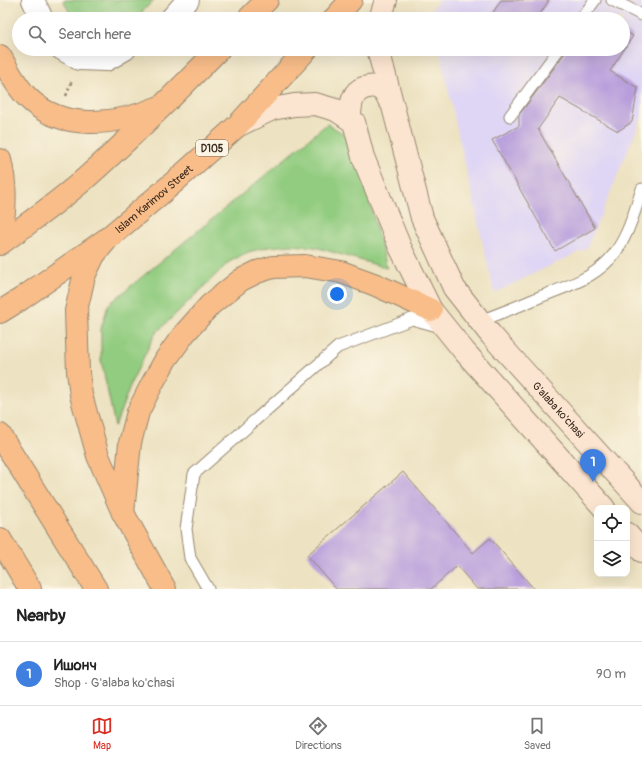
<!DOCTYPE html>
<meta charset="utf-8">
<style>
:root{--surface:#fff;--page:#f2f2f2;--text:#222;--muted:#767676;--line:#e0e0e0;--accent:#d93025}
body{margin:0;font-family:Pangolin,sans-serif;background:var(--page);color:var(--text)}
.controls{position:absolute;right:12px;bottom:12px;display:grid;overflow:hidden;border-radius:8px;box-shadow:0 4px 16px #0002}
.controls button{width:36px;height:36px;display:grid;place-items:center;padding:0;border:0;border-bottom:1px solid var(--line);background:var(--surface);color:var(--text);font:20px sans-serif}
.you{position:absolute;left:337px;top:294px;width:14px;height:14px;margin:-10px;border:3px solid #fff;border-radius:50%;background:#1a73e8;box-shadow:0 0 0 6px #1a73e833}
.badge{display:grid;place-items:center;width:26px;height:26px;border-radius:50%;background:var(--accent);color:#fff;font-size:13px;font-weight:700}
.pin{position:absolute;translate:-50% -33px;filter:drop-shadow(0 1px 2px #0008)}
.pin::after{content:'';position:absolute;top:21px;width:14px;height:12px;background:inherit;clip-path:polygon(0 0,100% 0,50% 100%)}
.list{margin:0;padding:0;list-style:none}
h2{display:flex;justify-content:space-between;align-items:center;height:52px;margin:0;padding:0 16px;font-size:17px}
h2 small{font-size:13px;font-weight:400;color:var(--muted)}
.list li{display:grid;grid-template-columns:26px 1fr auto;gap:12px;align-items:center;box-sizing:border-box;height:64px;padding:0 16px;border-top:1px solid var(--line)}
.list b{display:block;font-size:15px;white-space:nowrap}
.list p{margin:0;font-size:13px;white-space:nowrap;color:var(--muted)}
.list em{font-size:13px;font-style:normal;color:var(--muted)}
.icon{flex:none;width:22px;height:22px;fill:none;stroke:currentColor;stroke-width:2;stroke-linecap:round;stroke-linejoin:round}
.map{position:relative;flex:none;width:642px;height:589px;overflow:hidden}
.search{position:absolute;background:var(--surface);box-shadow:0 4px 16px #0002;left:12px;right:12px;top:12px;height:44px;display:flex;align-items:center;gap:10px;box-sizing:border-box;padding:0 14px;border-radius:22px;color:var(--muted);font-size:15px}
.sheet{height:116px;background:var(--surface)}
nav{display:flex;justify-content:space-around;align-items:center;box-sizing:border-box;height:56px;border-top:1px solid var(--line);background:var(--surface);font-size:11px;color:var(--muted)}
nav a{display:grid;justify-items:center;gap:2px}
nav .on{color:var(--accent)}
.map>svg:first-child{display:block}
.built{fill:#dfd5f5}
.green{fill:#92cc80;stroke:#667b4f}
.building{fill:#b89fdc}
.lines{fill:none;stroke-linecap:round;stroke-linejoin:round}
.lane-casing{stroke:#948670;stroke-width:13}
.street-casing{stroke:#948670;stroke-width:24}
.secondary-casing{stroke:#948670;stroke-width:24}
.primary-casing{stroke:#948670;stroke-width:24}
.highway-casing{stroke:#948670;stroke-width:24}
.path{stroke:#948670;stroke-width:2.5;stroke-dasharray:3 3;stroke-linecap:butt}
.lane{stroke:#fff;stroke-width:11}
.street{stroke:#fff;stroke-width:22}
.secondary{stroke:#fce5d0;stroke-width:22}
.primary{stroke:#f8bd89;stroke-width:22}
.highway{stroke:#f8bd89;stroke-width:22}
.labels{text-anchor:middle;stroke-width:3;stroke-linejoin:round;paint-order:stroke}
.shield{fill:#fcf5e5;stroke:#75675a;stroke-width:1}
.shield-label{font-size:10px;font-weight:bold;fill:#3b2a1e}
.street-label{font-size:11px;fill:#3b2a1e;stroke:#fcf5e5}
</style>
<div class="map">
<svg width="642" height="589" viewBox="0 0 642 589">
<rect width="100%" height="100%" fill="#fcf5e5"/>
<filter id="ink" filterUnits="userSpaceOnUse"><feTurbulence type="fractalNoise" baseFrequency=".025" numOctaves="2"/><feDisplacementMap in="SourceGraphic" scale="8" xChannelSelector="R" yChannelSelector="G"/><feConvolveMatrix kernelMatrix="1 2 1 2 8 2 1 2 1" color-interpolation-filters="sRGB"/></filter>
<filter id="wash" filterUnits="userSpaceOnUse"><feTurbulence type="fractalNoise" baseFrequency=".012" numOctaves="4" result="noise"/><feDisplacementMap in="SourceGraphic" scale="16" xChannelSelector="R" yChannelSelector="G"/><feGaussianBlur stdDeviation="0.9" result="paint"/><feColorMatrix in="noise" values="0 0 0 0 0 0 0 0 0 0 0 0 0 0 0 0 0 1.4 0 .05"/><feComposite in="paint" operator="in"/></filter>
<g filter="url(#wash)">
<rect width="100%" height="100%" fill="#ede2c1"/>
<polygon class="built" points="439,0 642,0 642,116 587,248 494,293 439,49 623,49 623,19 432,19 430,12"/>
<g class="green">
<polygon points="63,0 154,0 135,19 73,19"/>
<polygon points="327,124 353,139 387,268 315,247 291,245 268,247 248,252 229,262 155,334 131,383 115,426 101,360 101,329 108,305"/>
</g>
<g id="blocks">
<g class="building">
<polygon points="501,0 549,0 537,19 489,19"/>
<polygon points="623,30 633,36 610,71 638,88 632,122 618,131 560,98 538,129 595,228 555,251 492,140 519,126 519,115 565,53 566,49 623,49"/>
<polygon points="403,472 473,553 490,538 534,589 477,589 457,566 431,589 336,589 307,555"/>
</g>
</g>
</g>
<g filter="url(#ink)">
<use href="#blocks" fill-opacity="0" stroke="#948670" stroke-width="1"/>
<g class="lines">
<defs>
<g id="lane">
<polyline points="612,0 642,15"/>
<polyline points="581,19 595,0"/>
<polyline points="510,116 559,49"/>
<path d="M480,321C501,313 522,305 542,296C566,287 591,279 609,260C627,241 634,213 642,189"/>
<polyline points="208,589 190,558 186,529 194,474 338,347 412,319 441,327"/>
</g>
<g id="street">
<polyline points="33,0 42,19"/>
<polyline points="171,19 188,0"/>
<polyline points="62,49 79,59 106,60 125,49"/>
</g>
<g id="secondary">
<polyline points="380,19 386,0"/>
<path id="s1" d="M378,49L422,218L454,288L491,335L642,502"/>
<path d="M350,119C350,105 352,89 368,87C372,86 376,86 380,89C384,91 387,97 390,101"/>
<polyline points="237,126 272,109 294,105 315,104 336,110 354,122 363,157 400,247 431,310 464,351 604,508"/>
<polyline points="627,534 642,551"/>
</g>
<g id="primary">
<polyline points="248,19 267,0"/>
<polyline points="334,19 351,0"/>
<path d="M0,56C8,70 16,86 27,97C61,132 116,125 157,108"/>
<path d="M0,244C30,222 60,201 87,177C133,136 176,93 219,49"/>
<path id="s2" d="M0,312L21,299L108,238L172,184L237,126L307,49"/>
<polyline points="0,539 30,589"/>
</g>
<g id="highway">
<path d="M0,160C6,184 6,211 0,236"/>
<polyline points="108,238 94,255 84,276 76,311 78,372 81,395 98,456 123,513 165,589"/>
<polyline points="0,435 96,589"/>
<polyline points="123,513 130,443 138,412 152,384 166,359 184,334 210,305 241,280 257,272 273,267 305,266 341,272 376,285 431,310"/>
</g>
</defs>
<use href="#lane" class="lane-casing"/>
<use href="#street" class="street-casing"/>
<use href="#secondary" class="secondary-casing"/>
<use href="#primary" class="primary-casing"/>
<use href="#highway" class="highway-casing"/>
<polyline class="path" points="66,96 72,80"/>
<use href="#lane" class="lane"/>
<use href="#street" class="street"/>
<use href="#secondary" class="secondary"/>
<use href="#primary" class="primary"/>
<use href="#highway" class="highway"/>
</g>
</g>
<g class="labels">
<rect class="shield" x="196" y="140" width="32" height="16" rx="3"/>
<g class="shield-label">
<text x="212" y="152">D105</text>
</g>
<g class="street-label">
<text dy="4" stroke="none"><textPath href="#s2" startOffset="191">Islam Karimov Street</textPath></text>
<text dy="4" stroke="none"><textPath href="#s1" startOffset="412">G'alaba ko'chasi</textPath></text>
</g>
</g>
</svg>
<div class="controls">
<button><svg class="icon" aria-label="locate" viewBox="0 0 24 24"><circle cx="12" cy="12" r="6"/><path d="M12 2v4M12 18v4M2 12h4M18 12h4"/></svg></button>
<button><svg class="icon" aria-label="layers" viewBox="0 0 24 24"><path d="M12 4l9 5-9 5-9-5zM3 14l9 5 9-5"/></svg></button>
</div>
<div class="you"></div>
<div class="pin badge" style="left:593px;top:482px;background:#3f7fe0">1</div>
<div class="search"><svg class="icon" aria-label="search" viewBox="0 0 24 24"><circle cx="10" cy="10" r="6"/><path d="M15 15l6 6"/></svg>Search here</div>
</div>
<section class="sheet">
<h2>Nearby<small></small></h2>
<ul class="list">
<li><span class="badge" style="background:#3f7fe0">1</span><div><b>Ишонч</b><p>Shop · G'alaba ko'chasi</p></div><em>90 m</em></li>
</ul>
</section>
<nav>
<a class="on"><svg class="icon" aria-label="map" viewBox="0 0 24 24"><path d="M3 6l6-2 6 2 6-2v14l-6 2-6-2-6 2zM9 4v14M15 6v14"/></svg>Map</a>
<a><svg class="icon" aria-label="directions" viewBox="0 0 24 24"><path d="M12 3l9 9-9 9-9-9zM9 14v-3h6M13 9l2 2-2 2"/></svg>Directions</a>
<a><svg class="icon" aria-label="saved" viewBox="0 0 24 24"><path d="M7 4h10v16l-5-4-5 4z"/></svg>Saved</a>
</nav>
